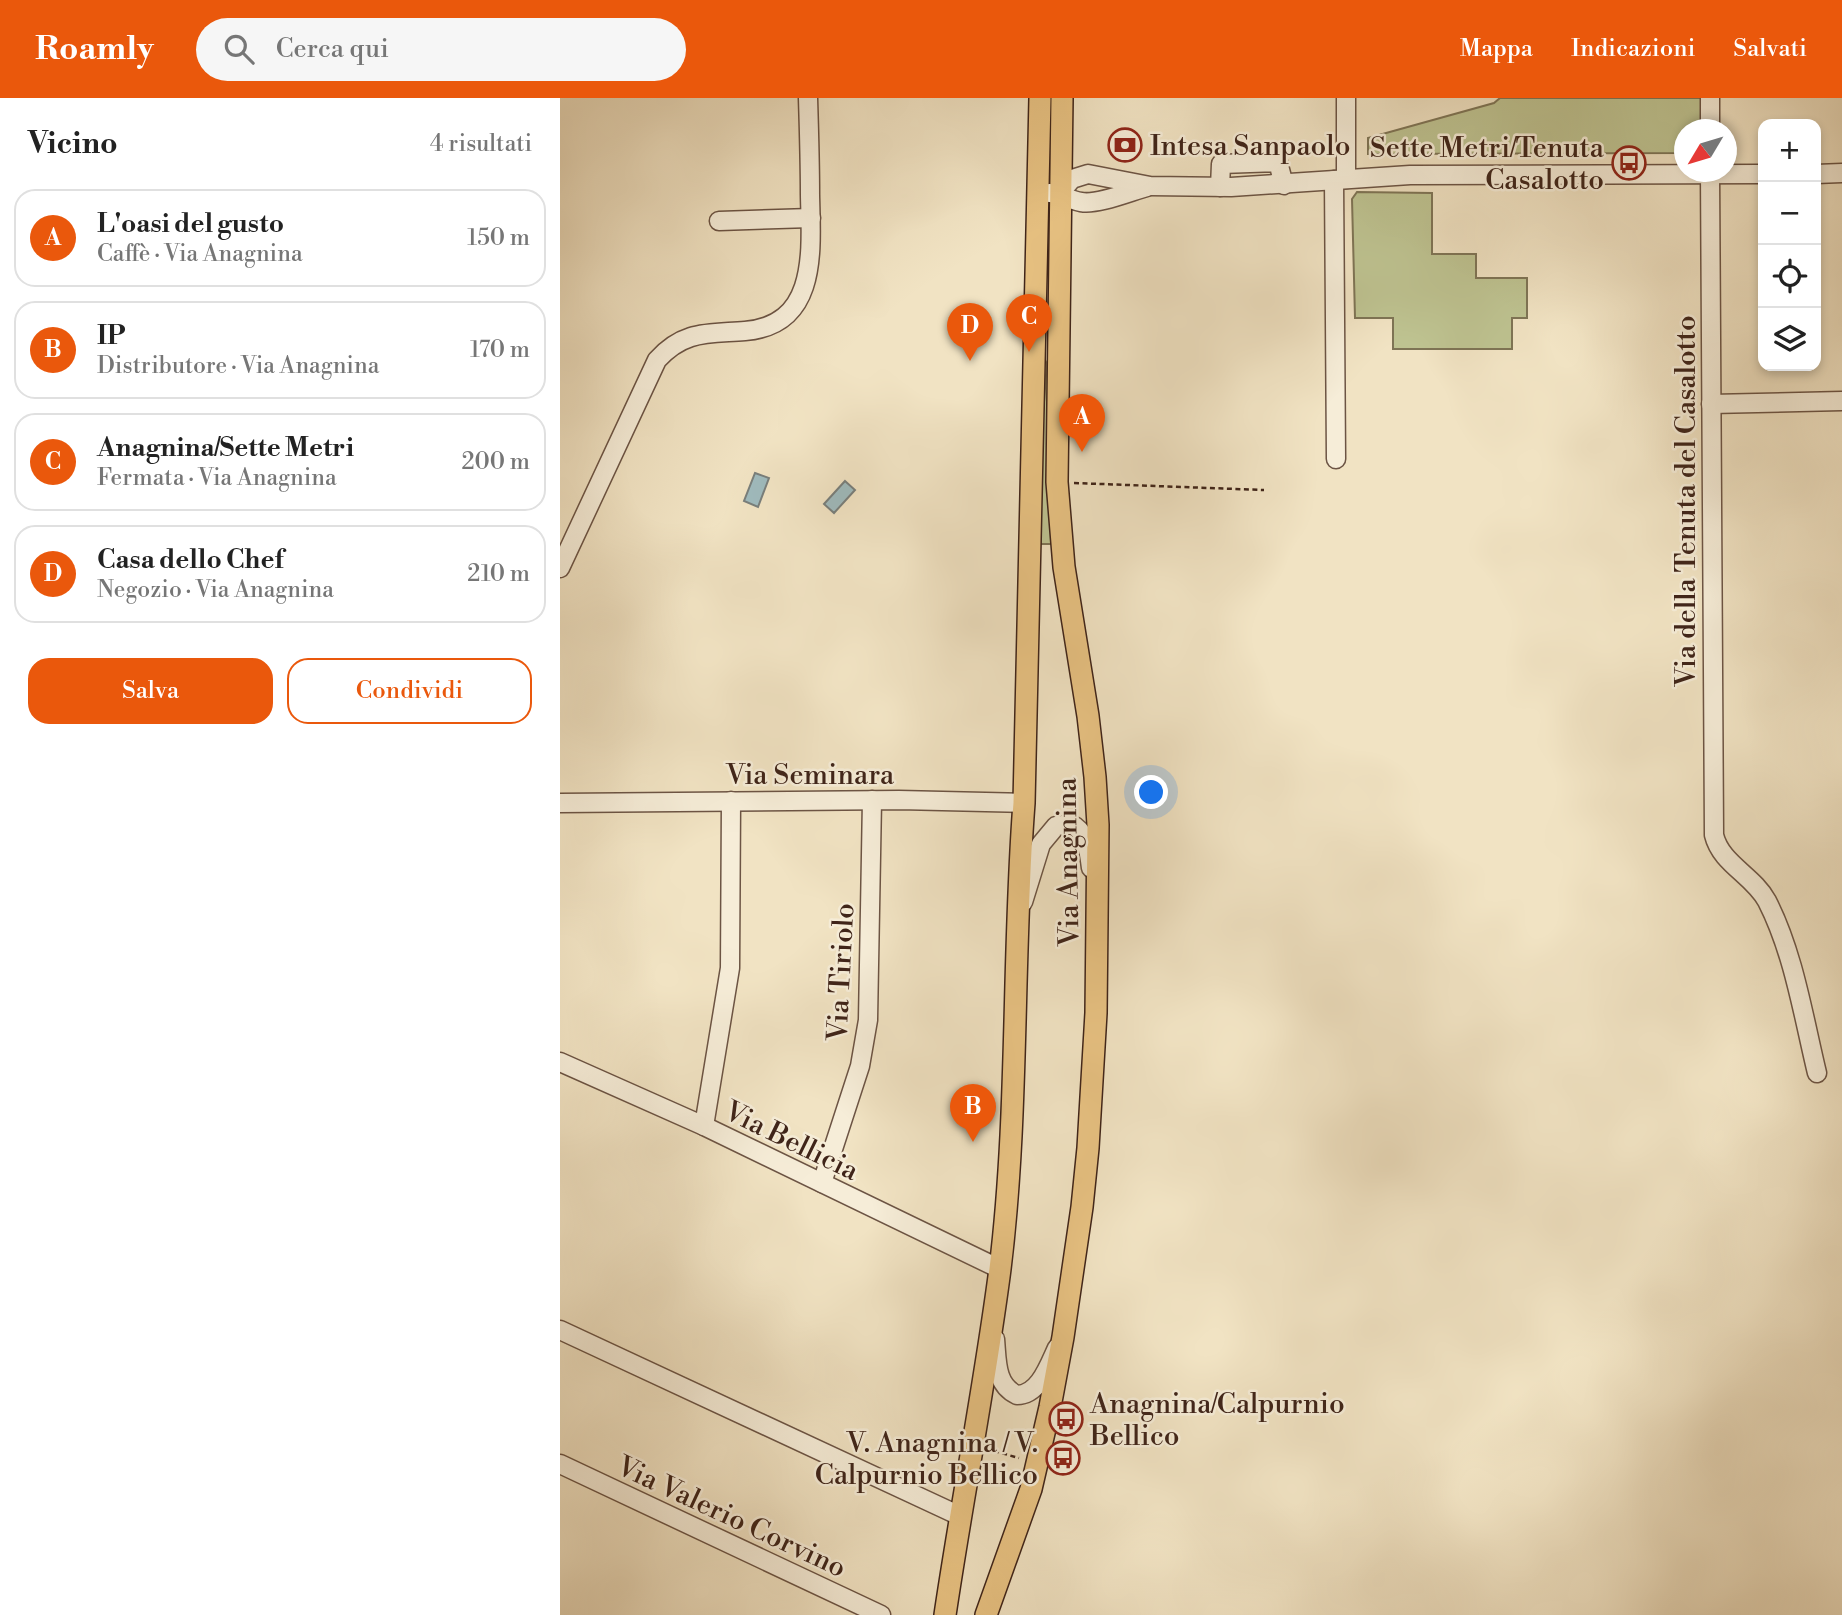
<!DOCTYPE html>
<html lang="it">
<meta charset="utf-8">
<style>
:root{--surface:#fff;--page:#f6f6f6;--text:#222;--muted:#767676;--line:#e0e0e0;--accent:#ea580c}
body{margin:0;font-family:"Libre Bodoni",serif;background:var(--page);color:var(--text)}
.controls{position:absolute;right:21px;top:21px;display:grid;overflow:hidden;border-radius:14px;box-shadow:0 4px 10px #0003}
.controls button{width:63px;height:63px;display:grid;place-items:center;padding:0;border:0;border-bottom:2px solid var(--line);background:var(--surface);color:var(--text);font:35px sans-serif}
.compass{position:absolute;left:1114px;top:21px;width:63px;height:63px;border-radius:50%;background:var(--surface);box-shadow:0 4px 10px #0003;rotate:232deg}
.you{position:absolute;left:592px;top:695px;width:24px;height:24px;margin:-18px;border:5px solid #fff;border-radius:50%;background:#1a73e8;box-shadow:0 0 0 10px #1a73e833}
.badge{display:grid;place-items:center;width:46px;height:46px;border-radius:50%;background:var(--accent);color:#fff;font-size:23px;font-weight:700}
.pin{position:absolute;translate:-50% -58px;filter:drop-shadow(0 2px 4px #0008)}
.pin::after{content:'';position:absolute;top:37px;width:24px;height:21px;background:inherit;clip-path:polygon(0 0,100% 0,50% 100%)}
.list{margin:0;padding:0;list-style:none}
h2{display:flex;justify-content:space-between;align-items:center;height:91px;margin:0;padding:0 28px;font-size:30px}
h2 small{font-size:23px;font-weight:400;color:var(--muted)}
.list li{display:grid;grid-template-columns:46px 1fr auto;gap:21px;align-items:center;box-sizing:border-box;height:98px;margin:0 14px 14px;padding:0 14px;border:2px solid var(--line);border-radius:21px}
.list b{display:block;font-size:26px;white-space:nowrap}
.list p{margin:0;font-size:23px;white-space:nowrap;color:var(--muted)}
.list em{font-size:23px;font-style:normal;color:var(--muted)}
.actions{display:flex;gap:14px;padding:21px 28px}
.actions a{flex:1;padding:16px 0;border:2px solid var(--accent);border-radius:21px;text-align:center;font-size:24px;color:var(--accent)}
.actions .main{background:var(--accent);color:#fff}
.icon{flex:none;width:38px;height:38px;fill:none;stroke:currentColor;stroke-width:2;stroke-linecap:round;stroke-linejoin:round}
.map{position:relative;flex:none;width:1282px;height:1517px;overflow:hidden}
header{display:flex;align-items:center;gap:42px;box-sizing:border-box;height:98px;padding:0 35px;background:var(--accent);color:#fff}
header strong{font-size:33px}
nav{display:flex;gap:38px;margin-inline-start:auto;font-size:24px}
.search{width:490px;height:63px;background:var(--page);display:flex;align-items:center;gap:18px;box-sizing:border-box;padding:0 24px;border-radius:38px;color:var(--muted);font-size:26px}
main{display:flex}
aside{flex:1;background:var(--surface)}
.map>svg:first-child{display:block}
.green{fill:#bec391;stroke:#7e7455;stroke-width:2}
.water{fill:#9fbbbe;stroke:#797f7c;stroke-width:2}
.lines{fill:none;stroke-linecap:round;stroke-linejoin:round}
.minor-casing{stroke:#6c5444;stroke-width:21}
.major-casing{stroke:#3f2419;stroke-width:24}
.path{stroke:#3f2419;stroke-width:2.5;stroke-dasharray:5 3.5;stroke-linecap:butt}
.minor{stroke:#f6edd8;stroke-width:18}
.major{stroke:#e8c282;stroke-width:21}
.labels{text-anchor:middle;stroke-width:5;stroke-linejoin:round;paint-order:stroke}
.poi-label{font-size:28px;fill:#3f2419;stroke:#f6edd8;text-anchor:start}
.street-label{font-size:28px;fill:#3f2419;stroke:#f6edd8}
</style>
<header>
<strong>Roamly</strong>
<div class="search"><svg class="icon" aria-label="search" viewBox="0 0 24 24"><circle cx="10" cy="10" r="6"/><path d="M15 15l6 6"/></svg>Cerca qui</div>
<nav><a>Mappa</a><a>Indicazioni</a><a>Salvati</a></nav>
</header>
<main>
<aside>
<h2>Vicino<small>4 risultati</small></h2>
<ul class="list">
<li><span class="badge">A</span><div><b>L'oasi del gusto</b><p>Caffè · Via Anagnina</p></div><em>150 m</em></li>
<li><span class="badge">B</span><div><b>IP</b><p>Distributore · Via Anagnina</p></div><em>170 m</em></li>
<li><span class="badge">C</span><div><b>Anagnina/Sette Metri</b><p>Fermata · Via Anagnina</p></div><em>200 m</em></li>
<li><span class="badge">D</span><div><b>Casa dello Chef</b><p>Negozio · Via Anagnina</p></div><em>210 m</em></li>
</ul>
<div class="actions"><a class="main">Salva</a><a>Condividi</a></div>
</aside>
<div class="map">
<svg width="1282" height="1517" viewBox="0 0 1282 1517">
<rect width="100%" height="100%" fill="#f1e3c3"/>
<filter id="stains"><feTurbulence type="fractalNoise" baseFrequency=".00286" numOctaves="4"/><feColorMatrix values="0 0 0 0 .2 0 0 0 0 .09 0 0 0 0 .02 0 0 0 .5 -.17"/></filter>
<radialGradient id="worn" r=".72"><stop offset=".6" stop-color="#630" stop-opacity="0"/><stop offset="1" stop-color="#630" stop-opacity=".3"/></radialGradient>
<g class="green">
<polygon points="940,0 1144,0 1145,31 1125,32 1124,55 808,56 808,40 934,5"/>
<polygon points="797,94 872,95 872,156 916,156 916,180 967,180 967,220 952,220 952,251 833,251 833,220 795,220 792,101"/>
<polygon points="489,260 491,446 479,446 480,357 487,264"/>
</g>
<g class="water">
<polygon points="195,375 209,380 198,409 184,403"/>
<polygon points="285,383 295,392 274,415 264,406"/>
</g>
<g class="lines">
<defs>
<g id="minor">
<polyline points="1150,32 1150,0"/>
<path d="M1150,74L1154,737C1161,766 1193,777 1207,803C1234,856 1243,917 1257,975"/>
<polyline points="1256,76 1282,75"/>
<polyline points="786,81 786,0"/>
<polyline points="774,82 776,361"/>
<polyline points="660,89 661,66 718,64 724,87"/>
<path d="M489,95C503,95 508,102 521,104C538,107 569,94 587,89"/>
<polyline points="500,95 512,81 528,76 590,88 671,89 850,77 1203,76"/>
<polyline points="159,123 251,120"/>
<polyline points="1151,306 1282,303"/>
<path d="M0,470L97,262C124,232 148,236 185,233C259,227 251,151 250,97C250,64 249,32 248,0"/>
<polyline points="0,705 339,702 464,705"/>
<path d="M463,804L481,746L496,728L511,726C527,733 529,754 531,770"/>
<polyline points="0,964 144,1028 440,1171"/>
<polyline points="144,1028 170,870 171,703"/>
<polyline points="262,1085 300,968 308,922 312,702"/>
<polyline points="0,1232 400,1418"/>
<path d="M435,1241C437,1262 435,1287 457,1297C479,1297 489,1267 497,1250"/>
<polyline points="0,1366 321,1517"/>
</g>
<g id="major">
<path d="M385,1517C402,1402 425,1287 440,1171C459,1017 452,860 464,705L480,0"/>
<polyline points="426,1517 471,1391 490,1309 503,1239 522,1109 528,1050 536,915 538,727 535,679 528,618 504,469 497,384 502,0"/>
</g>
</defs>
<use href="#minor" class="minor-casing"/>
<use href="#major" class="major-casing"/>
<g class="path">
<polyline points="514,385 704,392"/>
<polyline points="434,1353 459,1360"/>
</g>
<use href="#minor" class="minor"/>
<use href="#major" class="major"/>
</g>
<defs>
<symbol id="bank-ring" viewBox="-11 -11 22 22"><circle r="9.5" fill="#f6edd8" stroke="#8f2418" stroke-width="1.5"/><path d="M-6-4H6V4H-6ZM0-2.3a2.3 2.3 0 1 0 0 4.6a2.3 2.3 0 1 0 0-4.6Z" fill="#8f2418"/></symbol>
<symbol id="bus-ring" viewBox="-11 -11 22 22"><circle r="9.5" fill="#f6edd8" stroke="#8f2418" stroke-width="1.5"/><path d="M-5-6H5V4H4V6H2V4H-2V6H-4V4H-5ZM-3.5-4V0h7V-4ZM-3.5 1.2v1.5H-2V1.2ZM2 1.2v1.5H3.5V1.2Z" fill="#8f2418"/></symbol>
</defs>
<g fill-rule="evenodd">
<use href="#bank-ring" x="546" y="28" width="38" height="38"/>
<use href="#bus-ring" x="1050" y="46" width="38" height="38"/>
<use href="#bus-ring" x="487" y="1302" width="38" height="38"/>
<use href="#bus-ring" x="484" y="1341" width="38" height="38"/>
</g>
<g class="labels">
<g class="poi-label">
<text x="590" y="57">Intesa Sanpaolo</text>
<text x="1044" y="59" text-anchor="end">Sette Metri/Tenuta<tspan x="1044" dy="32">Casalotto</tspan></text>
<text x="530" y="1315">Anagnina/Calpurnio<tspan x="530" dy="32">Bellico</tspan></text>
<text x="478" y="1354" text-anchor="end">V. Anagnina / V.<tspan x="478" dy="32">Calpurnio Bellico</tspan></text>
</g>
<g class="street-label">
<text transform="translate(1125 403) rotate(-90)" y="10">Via della Tenuta del Casalotto</text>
<text x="250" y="686">Via Seminara</text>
<text transform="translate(507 764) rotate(-91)" y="10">Via Anagnina</text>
<text transform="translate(280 874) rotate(-87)" y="10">Via Tiriolo</text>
<text transform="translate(232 1042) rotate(26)" y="10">Via Bellicia</text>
<text transform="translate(172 1418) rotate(25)" y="10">Via Valerio Corvino</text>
</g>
</g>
<rect width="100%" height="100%" filter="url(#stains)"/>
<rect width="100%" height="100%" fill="url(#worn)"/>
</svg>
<div class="controls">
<button>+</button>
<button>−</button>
<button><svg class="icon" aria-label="locate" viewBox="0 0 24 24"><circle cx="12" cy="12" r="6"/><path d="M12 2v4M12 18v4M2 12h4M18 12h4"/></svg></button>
<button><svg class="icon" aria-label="layers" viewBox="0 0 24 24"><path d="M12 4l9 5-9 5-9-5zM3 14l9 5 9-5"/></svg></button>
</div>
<svg class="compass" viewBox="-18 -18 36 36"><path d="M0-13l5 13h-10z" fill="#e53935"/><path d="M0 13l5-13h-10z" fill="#767676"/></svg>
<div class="you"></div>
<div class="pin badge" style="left:522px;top:354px">A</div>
<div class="pin badge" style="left:413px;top:1044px">B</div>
<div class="pin badge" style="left:469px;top:254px">C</div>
<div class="pin badge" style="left:410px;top:263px">D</div>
</div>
</main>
